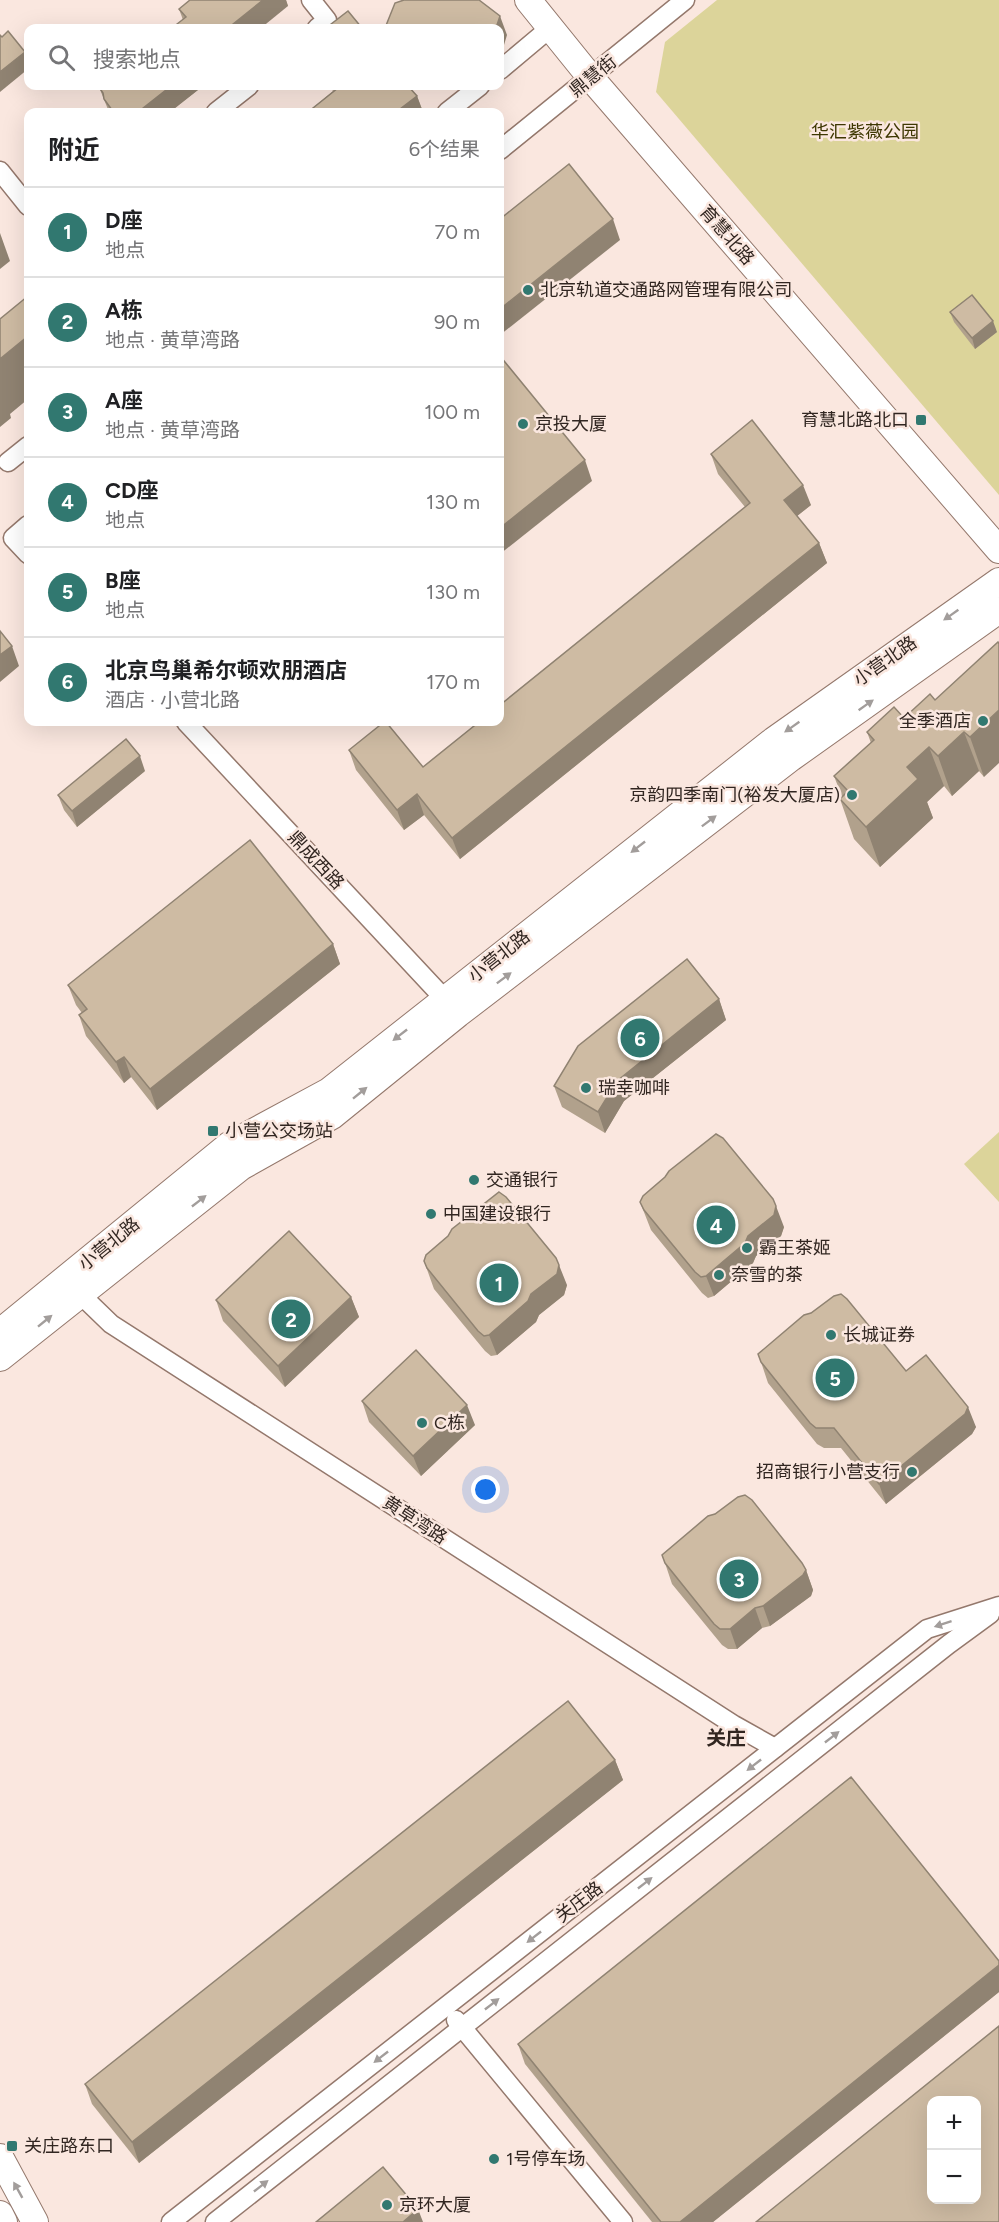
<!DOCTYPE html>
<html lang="zh">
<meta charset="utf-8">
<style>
:root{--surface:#fff;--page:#f2f2f2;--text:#202124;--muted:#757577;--line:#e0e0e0;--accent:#317870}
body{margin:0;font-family:Figtree,"Noto Sans SC",sans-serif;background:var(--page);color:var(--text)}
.controls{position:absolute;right:18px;bottom:18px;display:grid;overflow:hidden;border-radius:12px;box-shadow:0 6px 24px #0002}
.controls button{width:54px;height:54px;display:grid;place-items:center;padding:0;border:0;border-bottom:2px solid var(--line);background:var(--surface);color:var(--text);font:30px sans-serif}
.you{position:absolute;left:486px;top:1490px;width:21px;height:21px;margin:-15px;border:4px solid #fff;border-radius:50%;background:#1a73e8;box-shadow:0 0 0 9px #1a73e833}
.badge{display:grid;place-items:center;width:39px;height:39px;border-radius:50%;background:var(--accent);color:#fff;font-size:20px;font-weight:700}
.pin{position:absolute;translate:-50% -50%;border:3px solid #fff;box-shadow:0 2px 6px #0006}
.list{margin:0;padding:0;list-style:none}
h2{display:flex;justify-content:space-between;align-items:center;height:78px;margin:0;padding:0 24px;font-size:26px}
h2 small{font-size:20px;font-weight:400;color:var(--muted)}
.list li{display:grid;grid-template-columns:39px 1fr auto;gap:18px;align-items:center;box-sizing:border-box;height:90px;padding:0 24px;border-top:2px solid var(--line)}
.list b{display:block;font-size:22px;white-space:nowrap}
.list p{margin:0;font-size:20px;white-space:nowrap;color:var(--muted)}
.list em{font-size:20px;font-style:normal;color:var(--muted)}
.icon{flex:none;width:33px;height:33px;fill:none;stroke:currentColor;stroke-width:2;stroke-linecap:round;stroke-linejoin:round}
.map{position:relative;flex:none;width:999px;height:2222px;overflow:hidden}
.search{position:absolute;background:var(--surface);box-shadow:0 6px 24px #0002;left:24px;top:24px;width:480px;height:66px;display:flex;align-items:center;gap:15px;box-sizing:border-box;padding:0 21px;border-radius:12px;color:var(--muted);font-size:22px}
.panel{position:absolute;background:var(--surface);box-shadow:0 6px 24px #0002;left:24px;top:108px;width:480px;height:618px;border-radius:12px}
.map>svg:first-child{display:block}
.park{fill:#dcd49a}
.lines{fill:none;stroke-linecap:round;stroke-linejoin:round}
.street-casing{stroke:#94786c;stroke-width:21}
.secondary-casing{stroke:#94786c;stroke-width:28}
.street{stroke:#fff;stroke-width:18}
.secondary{stroke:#fff;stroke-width:26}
.wall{fill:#b1a18c}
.shaded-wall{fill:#908372}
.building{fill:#cebba3;stroke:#908372;stroke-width:1.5;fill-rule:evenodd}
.oneway{fill:#a29d9b}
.poi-dot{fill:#317870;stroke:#fae7df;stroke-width:2}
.labels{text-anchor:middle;stroke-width:5;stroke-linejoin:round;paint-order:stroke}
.street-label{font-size:18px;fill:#312621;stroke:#fae7df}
.park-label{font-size:18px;fill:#3e3702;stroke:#fae7df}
.poi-label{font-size:18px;fill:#312621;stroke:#fae7df;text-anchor:start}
.neighbourhood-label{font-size:20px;font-weight:bold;fill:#312621;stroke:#fae7df}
</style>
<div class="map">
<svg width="999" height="2222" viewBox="0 0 999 2222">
<rect width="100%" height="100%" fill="#fae7df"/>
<g class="park">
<polygon points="717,0 999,0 999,495 656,92 665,42"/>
<polygon points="999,1132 999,1202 964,1164"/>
</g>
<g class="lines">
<defs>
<g id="street">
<polyline points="311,0 327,20 317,28"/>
<polyline points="500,70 550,28"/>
<polyline points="216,112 249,86"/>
<polyline points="447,112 480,86"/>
<polyline points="500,150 685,0"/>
<polyline points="0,171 28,206"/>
<polyline points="8,462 28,446"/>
<polyline points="28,525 13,538 28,554"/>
<polyline points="186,722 453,1008"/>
<polyline points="71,1289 80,1294 111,1324 734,1725 775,1748"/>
<polyline points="456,2020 623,2222"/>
<polyline points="171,2222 927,1629 999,1606"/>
<polyline points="215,2222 949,1644 990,1614"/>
</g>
<g id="secondary">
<polyline points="528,0 591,78 999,550"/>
<polyline points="0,1332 229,1145 329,1091 774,740 999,581"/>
<polyline points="0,1358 241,1167 332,1116 458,1014 791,758 999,610"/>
<polyline points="0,2157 35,2222"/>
<polyline points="0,2214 4,2222"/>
</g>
</defs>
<use href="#street" class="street-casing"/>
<use href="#secondary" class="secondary-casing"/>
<use href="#street" class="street"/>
<use href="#secondary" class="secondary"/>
</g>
<g class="wall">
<polygon points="190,0 286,0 288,6 183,20 179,9"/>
<polygon points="100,86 203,86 170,112 109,112 99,87"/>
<polygon points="329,86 457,86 455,88 409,87 417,96 423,112 308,112 333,91"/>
<polygon points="950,312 997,332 975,349 954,322"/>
<polygon points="711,454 811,505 797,516 819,543 827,563 460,859 424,815 404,830 356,770 349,750 423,767 745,507 718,474"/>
<polygon points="998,642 984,777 979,771 952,796 944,786 927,802 933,818 880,867 854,839 840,799 842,797 834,776 871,743 867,732 904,718 935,700"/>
<polygon points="145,771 77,827 64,810 58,795"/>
<polygon points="333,944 340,964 157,1110 131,1077 124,1083 86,1036 79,1015 82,1013 76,1005 68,985"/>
<polygon points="719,999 726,1020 624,1101 605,1133 562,1107 554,1086"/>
<polygon points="640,1202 784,1227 781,1236 756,1256 753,1263 714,1296 708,1298 702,1293 651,1230"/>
<polygon points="424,1261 567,1285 564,1295 539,1315 536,1322 497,1355 491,1356 485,1351 434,1289"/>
<polygon points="351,1297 359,1317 285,1387 223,1321 216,1300"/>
<polygon points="761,1362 906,1371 976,1427 972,1434 886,1504 841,1448 824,1448 817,1444 768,1383"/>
<polygon points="362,1401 475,1425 421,1476 369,1422"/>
<polygon points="665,1563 806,1570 813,1590 811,1596 770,1626 762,1628 737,1649 728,1649 722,1645 672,1584"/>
<polygon points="615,1760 623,1780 139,2163 92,2104 85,2084"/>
<polygon points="999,1992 713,2222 652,2222 525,2064 518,2044"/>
</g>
<g class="shaded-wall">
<polygon points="263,0 286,0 288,6 261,28 228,28"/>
<polygon points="500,16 507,35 501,55 500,56 500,28 496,28"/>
<polygon points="25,52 28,63 28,69 0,92 0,72"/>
<polygon points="171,86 203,86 170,112 138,112"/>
<polygon points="417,96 423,112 396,112"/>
<polygon points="613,219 620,240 500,335 500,309"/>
<polygon points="0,233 10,261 0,269"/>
<polygon points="993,321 997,332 975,349 972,338"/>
<polygon points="28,336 28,399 10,414 11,418 0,427 0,359"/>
<polygon points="585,460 592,481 500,554 500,528"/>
<polygon points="803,485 811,505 792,520 784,500"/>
<polygon points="819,543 827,563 460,859 452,838"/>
<polygon points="12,646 19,666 0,682 0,655"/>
<polygon points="999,710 999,763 984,777 970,737"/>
<polygon points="964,732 979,771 952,796 938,756"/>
<polygon points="929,747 944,786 927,802 933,818 880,867 866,827 907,767"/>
<polygon points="140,756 145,771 77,827 72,811"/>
<polygon points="417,794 424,815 404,830 397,810"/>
<polygon points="333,944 340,964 157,1110 150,1089"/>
<polygon points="719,999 726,1020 624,1101 605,1133 598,1112 617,1081"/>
<polygon points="124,1057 131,1077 124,1083 116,1062"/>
<polygon points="776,1206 784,1227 781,1236 756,1256 753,1263 714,1296 706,1276 748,1236"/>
<polygon points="559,1265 567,1285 564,1295 539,1315 536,1322 497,1355 489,1335 531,1294"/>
<polygon points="351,1297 359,1317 285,1387 278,1366"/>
<polygon points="467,1405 475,1425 421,1476 413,1456"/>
<polygon points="968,1407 976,1427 972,1434 886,1504 879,1484"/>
<polygon points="806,1570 813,1590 811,1596 770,1626 763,1606"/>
<polygon points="755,1608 762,1628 737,1649 730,1629"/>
<polygon points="615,1760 623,1780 139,2163 132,2142"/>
<polygon points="999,1965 999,1992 713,2222 680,2222"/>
<polygon points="418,2209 423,2222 403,2222"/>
</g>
<g class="building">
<polygon points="190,0 263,0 228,28 172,28 186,17 179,9"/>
<polygon points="404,0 479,0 500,16 496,28 385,28 395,3"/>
<polygon points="348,11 362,28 326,28"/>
<polygon points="8,31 25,52 0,72 0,35 2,37"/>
<polygon points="100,86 171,86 138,112 119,112 112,110 104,99 103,93 99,87"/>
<polygon points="336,86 408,86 417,96 396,112 385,112 382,109 377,112 308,112 338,88"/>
<polygon points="28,133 28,140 25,136"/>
<polygon points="569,164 613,219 500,309 500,219"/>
<polygon points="972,295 993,321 972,338 950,312"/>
<polygon points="28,296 28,336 0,359 0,319"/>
<polygon points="500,356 585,460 500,528"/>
<polygon points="752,420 803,485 784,500 819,543 452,838 417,794 397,810 349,750 384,722 386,722 423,767 479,722 500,722 500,705 750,503 711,454"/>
<polygon points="0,631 12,646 0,655"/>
<polygon points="998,642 999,644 999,710 970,737 964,732 938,756 929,747 907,767 918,779 866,827 840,799 848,791 834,776 874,740 867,732 894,707 904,718 930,694 935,700"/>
<polygon points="126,739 140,756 72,811 58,795"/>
<polygon points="250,840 333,944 150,1089 124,1057 116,1062 79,1015 87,1009 68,985"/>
<polygon points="687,959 719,999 617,1081 598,1112 554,1086 578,1046"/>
<polygon points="716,1134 723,1138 773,1199 776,1206 774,1215 748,1236 745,1243 706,1276 701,1277 695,1272 644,1210 640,1202 643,1196 665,1177 669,1171"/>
<polygon points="499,1192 506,1197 556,1258 559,1265 557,1274 531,1294 528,1301 489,1335 484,1336 478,1331 427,1268 424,1261 426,1255 448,1236 452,1229"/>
<polygon points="289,1231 351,1297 278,1366 216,1300"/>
<polygon points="841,1294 847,1299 906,1371 926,1355 968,1407 965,1414 879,1484 834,1428 816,1428 810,1423 761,1362 758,1354 804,1315 811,1313 834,1296"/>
<polygon points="416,1350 467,1405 413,1456 362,1401"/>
<polygon points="745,1495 752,1500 802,1563 806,1570 803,1575 763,1606 755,1608 730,1629 720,1629 714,1624 665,1563 662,1555 708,1516 715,1514 738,1497"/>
<polygon points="568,1701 615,1760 132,2142 85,2084"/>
<polygon points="851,1777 999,1961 999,1965 680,2222 661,2222 518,2044"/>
<path d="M999,2026V2222H756ZM932,2100H976V2199H932Z"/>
<polygon points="383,2167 418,2209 403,2222 316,2222"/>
</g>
<defs><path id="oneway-solid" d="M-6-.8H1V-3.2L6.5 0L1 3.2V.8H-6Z" transform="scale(1.5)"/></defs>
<g class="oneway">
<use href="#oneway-solid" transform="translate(951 615) rotate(145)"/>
<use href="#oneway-solid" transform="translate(866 705) rotate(-35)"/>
<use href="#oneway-solid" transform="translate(792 727) rotate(145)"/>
<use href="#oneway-solid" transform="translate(709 821) rotate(-37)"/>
<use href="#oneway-solid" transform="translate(638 847) rotate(142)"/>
<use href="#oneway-solid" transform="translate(504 978) rotate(-37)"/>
<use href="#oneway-solid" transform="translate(400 1035) rotate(142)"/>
<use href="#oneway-solid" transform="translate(360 1093) rotate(-39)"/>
<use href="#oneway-solid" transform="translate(199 1201) rotate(-38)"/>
<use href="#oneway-solid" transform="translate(45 1321) rotate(-39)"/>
<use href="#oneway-solid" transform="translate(943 1624) rotate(162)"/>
<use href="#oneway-solid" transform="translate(832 1737) rotate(-38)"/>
<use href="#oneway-solid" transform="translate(754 1765) rotate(142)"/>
<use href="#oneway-solid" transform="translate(645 1883) rotate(-38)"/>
<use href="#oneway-solid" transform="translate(534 1937) rotate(142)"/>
<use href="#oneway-solid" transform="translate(492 2004) rotate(-38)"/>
<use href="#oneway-solid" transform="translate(381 2057) rotate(142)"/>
<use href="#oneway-solid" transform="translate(261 2186) rotate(-38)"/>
<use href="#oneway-solid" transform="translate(18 2190) rotate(-119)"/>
</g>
<g class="poi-dot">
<circle cx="528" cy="290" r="6"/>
<rect x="915" y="414" width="12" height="12" rx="3"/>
<circle cx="523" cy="424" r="6"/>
<circle cx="983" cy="721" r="6"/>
<circle cx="852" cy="795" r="6"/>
<circle cx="586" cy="1088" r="6"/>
<rect x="207" y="1125" width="12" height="12" rx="3"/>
<circle cx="474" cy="1180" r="6"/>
<circle cx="431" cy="1214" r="6"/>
<circle cx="747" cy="1248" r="6"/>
<circle cx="719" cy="1275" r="6"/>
<circle cx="831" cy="1335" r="6"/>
<circle cx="422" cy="1423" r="6"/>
<circle cx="912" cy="1472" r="6"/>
<rect x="6" y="2140" width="12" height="12" rx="3"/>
<circle cx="494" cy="2159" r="6"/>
<circle cx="387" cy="2205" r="6"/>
</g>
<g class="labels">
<g class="street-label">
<text transform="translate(593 76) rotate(-39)" y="6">鼎慧街</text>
<text transform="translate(727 235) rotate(49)" y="6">育慧北路</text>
<text transform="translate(885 661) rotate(-35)" y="6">小营北路</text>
<text transform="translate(316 860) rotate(47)" y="6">鼎成西路</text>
<text transform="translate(499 956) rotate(-38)" y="6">小营北路</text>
<text transform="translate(109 1244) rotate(-39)" y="6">小营北路</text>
<text transform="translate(415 1520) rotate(33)" y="6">黄草湾路</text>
<text transform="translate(579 1902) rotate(-38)" y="6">关庄路</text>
</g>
<g class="park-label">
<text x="865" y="138">华汇紫薇公园</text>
</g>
<g class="poi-label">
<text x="540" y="296">北京轨道交通路网管理有限公司</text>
<text x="909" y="426" text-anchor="end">育慧北路北口</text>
<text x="535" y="430">京投大厦</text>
<text x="971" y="727" text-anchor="end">全季酒店</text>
<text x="840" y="801" text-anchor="end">京韵四季南门(裕发大厦店)</text>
<text x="598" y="1094">瑞幸咖啡</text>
<text x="225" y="1137">小营公交场站</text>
<text x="486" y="1186">交通银行</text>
<text x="443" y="1220">中国建设银行</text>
<text x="759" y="1254">霸王茶姬</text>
<text x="731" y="1281">奈雪的茶</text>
<text x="843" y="1341">长城证券</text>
<text x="434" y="1429">C栋</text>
<text x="900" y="1478" text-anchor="end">招商银行小营支行</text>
<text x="24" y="2152">关庄路东口</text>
<text x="506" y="2165">1号停车场</text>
<text x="399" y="2211">京环大厦</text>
</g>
<g class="neighbourhood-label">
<text x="726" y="1745">关庄</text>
</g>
</g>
</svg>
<div class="controls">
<button>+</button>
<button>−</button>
</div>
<div class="you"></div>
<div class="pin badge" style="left:499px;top:1283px">1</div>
<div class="pin badge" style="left:291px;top:1319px">2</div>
<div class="pin badge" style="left:739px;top:1579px">3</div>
<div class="pin badge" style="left:716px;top:1225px">4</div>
<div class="pin badge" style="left:835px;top:1378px">5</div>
<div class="pin badge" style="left:640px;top:1038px">6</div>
<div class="search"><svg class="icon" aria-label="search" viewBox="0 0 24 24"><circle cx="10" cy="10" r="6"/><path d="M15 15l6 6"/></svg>搜索地点</div>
<section class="panel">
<h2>附近<small>6个结果</small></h2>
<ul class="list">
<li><span class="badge">1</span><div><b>D座</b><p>地点</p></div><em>70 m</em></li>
<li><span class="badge">2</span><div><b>A栋</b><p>地点 · 黄草湾路</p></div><em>90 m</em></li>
<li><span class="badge">3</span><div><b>A座</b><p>地点 · 黄草湾路</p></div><em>100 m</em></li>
<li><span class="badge">4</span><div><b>CD座</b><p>地点</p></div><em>130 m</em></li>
<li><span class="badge">5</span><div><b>B座</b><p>地点</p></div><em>130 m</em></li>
<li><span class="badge">6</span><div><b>北京鸟巢希尔顿欢朋酒店</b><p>酒店 · 小营北路</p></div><em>170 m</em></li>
</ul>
</section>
</div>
